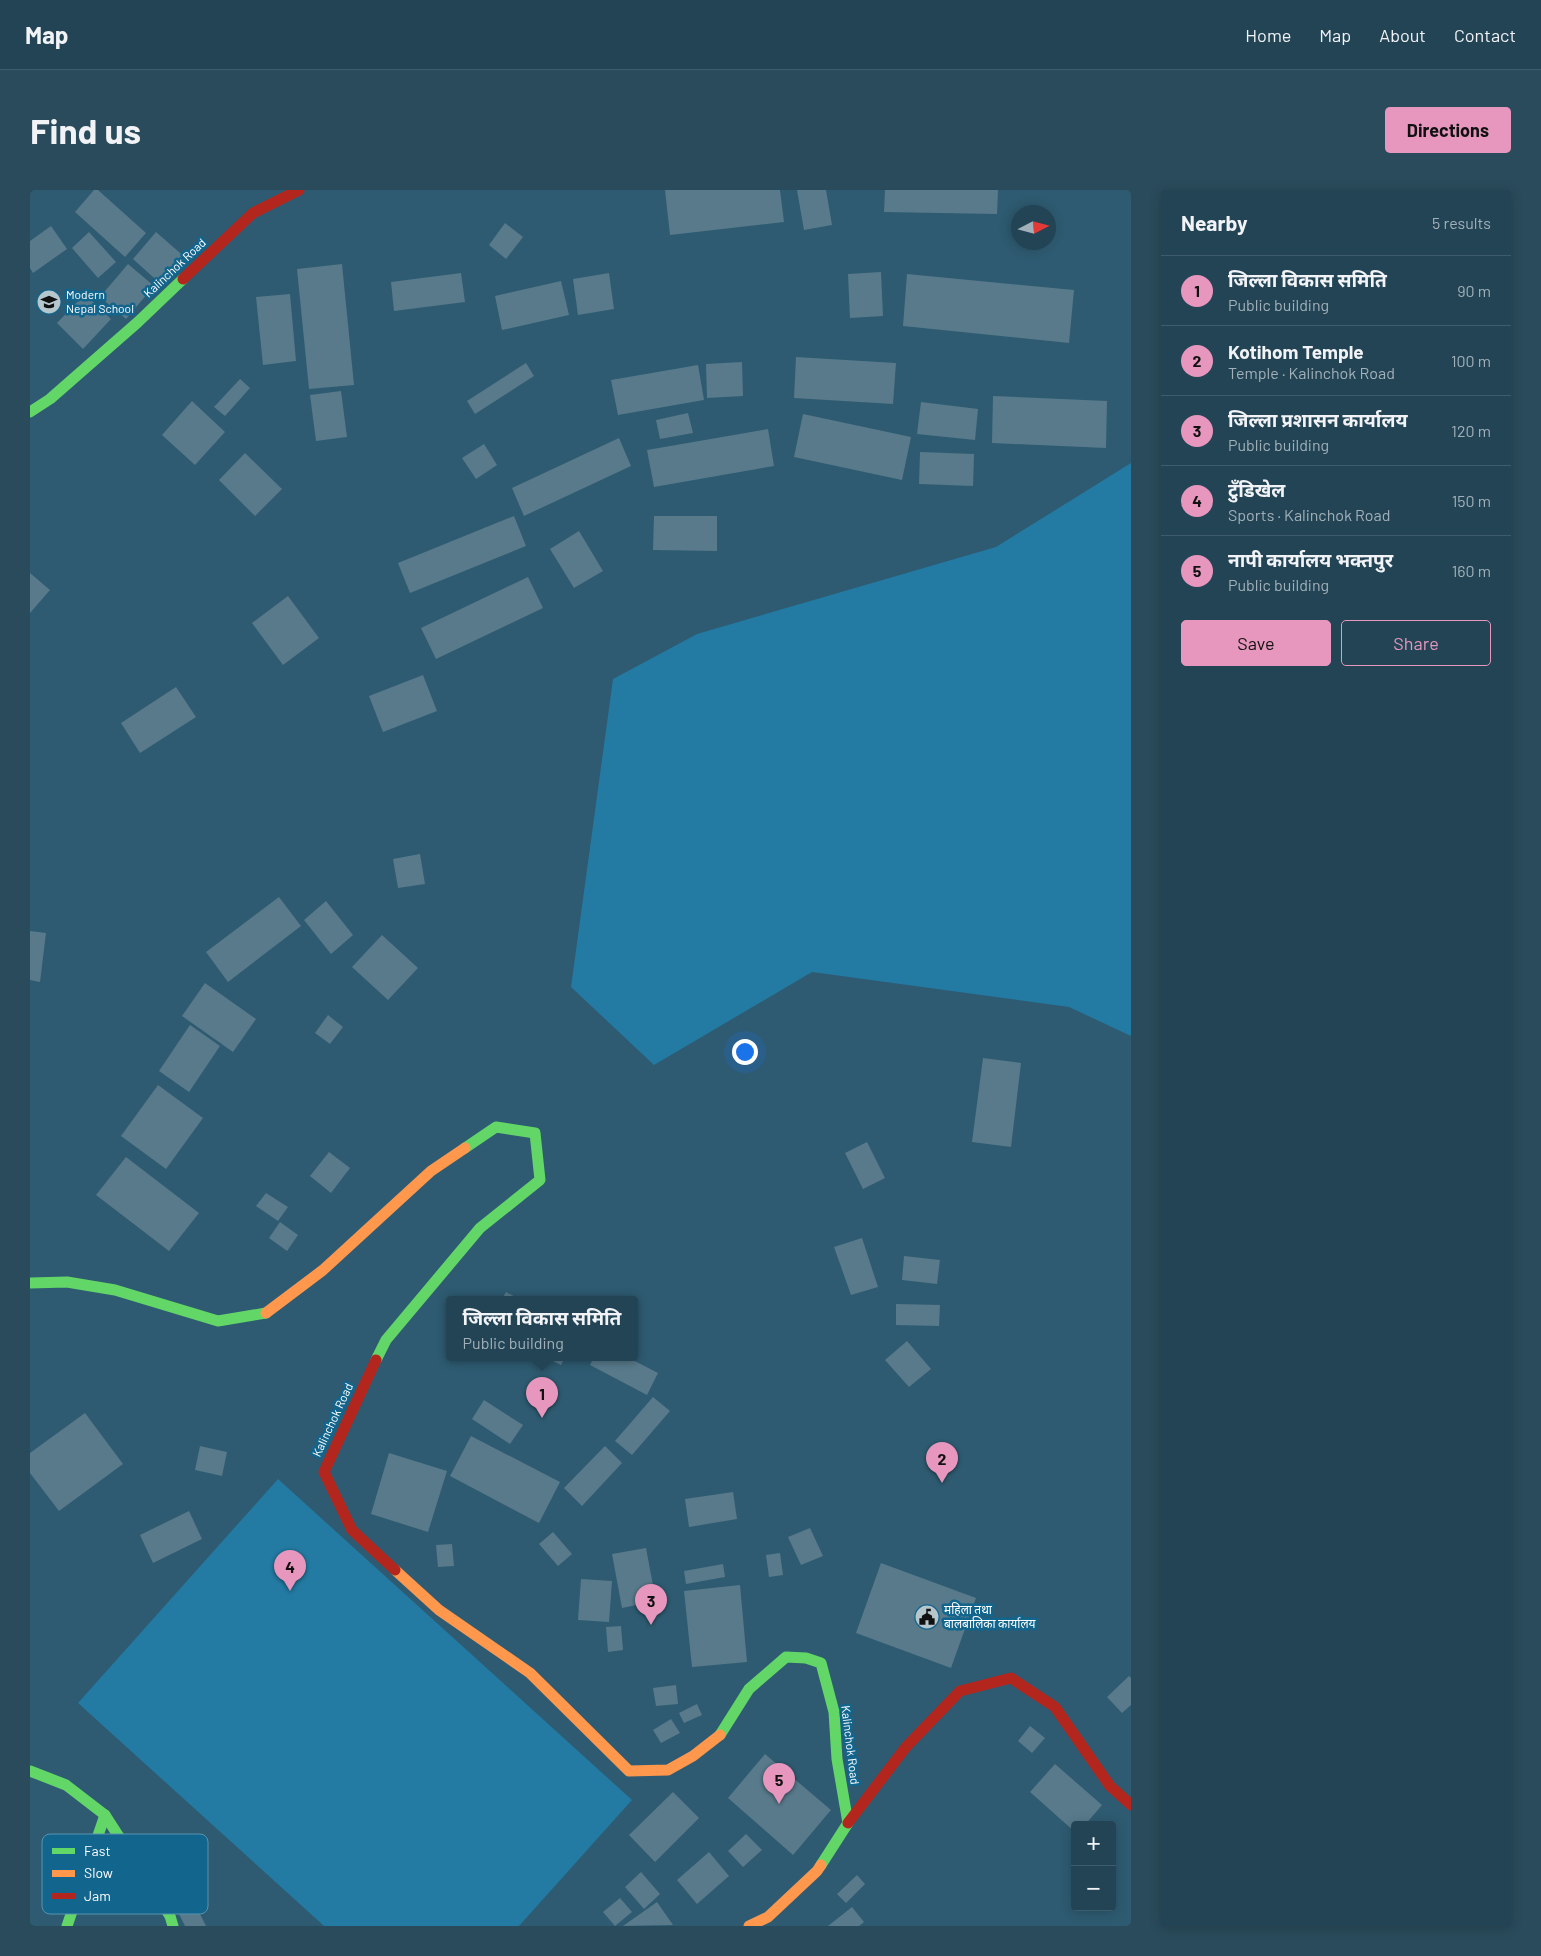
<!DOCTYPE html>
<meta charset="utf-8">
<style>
:root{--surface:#245;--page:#2a4b5b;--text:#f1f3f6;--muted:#a2b0b9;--line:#3f5c6c;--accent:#e797bd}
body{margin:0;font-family:Barlow,"Noto Sans Devanagari",sans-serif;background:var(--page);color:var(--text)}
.controls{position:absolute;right:15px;bottom:15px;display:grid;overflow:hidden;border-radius:5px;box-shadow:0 2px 12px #0003}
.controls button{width:45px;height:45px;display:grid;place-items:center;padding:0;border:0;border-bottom:1px solid var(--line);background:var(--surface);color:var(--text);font:25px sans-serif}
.compass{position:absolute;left:981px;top:15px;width:45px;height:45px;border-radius:50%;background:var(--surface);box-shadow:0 2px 12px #0003;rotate:84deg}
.you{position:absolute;left:714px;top:861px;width:18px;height:18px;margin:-12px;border:4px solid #fff;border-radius:50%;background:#1a73e8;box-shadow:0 0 0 8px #1a73e833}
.badge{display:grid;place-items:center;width:32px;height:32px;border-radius:50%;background:var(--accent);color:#111;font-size:16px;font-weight:700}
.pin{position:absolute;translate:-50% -41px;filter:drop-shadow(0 1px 2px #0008)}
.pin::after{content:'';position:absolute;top:26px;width:18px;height:15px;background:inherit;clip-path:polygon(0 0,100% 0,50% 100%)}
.popup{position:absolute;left:416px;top:1106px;width:192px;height:65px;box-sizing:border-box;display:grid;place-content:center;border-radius:5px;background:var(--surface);filter:drop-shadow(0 1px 4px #0005);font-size:16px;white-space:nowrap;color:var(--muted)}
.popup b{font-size:19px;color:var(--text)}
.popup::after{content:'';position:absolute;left:50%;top:100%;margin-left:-10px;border:10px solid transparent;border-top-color:var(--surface)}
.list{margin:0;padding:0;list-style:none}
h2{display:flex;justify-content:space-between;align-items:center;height:65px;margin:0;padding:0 20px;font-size:21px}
h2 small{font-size:16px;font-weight:400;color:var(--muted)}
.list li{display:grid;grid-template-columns:32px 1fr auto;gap:15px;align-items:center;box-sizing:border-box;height:70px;padding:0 20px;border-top:1px solid var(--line)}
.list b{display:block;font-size:19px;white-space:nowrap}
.list p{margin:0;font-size:16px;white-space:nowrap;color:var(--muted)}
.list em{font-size:16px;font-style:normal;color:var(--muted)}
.actions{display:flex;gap:10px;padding:15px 20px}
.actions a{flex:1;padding:11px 0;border:1px solid var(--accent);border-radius:5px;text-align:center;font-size:18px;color:var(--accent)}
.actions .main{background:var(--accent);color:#111}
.map{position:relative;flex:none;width:1101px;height:1736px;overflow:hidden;border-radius:5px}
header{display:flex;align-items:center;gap:30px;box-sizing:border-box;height:70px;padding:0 25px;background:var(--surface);border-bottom:1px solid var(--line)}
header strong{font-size:24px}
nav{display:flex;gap:28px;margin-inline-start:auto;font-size:18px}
.intro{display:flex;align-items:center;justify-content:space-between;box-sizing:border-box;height:120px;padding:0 30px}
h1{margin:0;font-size:35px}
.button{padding:12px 22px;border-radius:5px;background:var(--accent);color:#111;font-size:18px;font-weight:700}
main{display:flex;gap:30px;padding:0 30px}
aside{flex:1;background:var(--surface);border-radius:5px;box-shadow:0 2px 12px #0003}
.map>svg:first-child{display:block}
.green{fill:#237aa2}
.building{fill:#587a8b}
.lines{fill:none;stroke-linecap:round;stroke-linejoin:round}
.fast{stroke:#63d668;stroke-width:11}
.slow{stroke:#ff974d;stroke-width:11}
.jam{stroke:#b3261e;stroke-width:11}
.labels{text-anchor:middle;stroke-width:5;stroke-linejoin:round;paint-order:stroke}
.street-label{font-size:12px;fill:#fff;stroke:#12658d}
.poi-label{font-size:12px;fill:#fff;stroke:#12658d;text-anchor:start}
.key{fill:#12658d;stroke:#5993af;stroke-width:1}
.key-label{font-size:14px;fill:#fff}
</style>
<header>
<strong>Map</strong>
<nav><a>Home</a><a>Map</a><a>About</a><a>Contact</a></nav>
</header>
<div class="intro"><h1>Find us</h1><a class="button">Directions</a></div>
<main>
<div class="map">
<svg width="1101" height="1736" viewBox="0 0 1101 1736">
<rect width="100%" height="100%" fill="#2e5b71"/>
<g class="green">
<polygon points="1101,273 1101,846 1039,817 782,782 624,875 541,797 583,489 667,444 966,357"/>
<polygon points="248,1289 602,1610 489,1736 294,1736 48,1513"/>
</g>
<g class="building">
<polygon points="64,0 68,0 116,43 95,67 45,22"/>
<polygon points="635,0 750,0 754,32 640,45"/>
<polygon points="767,0 796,0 802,35 774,40"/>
<polygon points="855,0 968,0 967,24 854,22"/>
<polygon points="475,33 493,47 476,69 459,55"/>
<polygon points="21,36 37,59 3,83 0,78 0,51"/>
<polygon points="59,42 86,72 68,88 42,58"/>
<polygon points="126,42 157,69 133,96 103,69"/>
<polygon points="98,74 124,96 96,129 70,107"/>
<polygon points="312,74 324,195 279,199 267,79"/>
<polygon points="851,82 853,126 820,128 818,84"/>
<polygon points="431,83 435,112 364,121 361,92"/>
<polygon points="579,83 584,119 548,125 543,89"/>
<polygon points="877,84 1044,100 1039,153 873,136"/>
<polygon points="531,91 539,125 472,140 465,106"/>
<polygon points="55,104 81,129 53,159 27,133"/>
<polygon points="260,104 266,171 233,175 226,107"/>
<polygon points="766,167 866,173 863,214 764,208"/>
<polygon points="712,172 713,206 677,208 676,174"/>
<polygon points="496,173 504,186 445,224 437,211"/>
<polygon points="668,175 674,210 588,225 581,190"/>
<polygon points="210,189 220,198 195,226 184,217"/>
<polygon points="311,201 317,247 286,251 280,205"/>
<polygon points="963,206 1077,211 1076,258 962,253"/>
<polygon points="162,211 195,242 165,275 132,245"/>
<polygon points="891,212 948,219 945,250 887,244"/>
<polygon points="658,223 663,243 630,249 626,230"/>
<polygon points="773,224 881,247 872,290 764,267"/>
<polygon points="738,239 744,276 624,297 617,260"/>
<polygon points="589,248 601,276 494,326 482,298"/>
<polygon points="454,254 467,275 446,289 432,268"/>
<polygon points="890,262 944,264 943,296 889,294"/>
<polygon points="215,263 252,299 225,326 189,290"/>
<polygon points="484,326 496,356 380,403 368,373"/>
<polygon points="624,326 687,326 687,361 623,360"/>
<polygon points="549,341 573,381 544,398 520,359"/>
<polygon points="0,383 20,400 0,423"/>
<polygon points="498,387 513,418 406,469 391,438"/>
<polygon points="258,406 289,448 253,475 222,433"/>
<polygon points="393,485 407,521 353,542 339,506"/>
<polygon points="146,497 166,527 110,563 91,533"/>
<polygon points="390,664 395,694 368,698 363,669"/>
<polygon points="249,707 271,736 198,792 176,762"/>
<polygon points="296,711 323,745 301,764 274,730"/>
<polygon points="0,741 16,743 10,792 0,790"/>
<polygon points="352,745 388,778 358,810 322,777"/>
<polygon points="175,793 226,829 203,862 152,826"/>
<polygon points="298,825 313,837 300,854 285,843"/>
<polygon points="160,835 190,856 159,902 129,881"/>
<polygon points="953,868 991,873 981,957 942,952"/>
<polygon points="128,895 173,928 136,979 91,946"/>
<polygon points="837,952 855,988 833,999 815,963"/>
<polygon points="299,962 320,978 301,1003 280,986"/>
<polygon points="96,967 169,1023 139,1061 66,1005"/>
<polygon points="236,1003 258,1017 248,1031 226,1016"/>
<polygon points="250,1032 268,1045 257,1061 239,1048"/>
<polygon points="832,1048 848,1097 821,1105 804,1057"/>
<polygon points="874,1066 910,1070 907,1094 872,1090"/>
<polygon points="476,1102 489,1109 472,1109"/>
<polygon points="866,1114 910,1115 909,1136 866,1135"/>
<polygon points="877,1151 901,1179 879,1197 855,1170"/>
<polygon points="515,1167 535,1167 531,1175"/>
<polygon points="564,1167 597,1167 628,1183 617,1205 560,1175"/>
<polygon points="623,1207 640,1221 602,1265 585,1251"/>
<polygon points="454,1210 493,1235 480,1254 442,1229"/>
<polygon points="55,1223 93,1274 29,1321 0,1283 0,1263"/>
<polygon points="441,1246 530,1292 509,1333 420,1286"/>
<polygon points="170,1256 197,1262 192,1286 165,1280"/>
<polygon points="575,1256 592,1273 552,1316 534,1298"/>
<polygon points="359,1263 417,1281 398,1342 341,1324"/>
<polygon points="703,1302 707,1329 659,1337 655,1309"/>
<polygon points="159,1321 172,1349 123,1373 110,1345"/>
<polygon points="780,1338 793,1366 771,1375 758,1347"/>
<polygon points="523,1342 542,1364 528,1376 509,1354"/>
<polygon points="422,1354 424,1376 408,1377 406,1355"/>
<polygon points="616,1358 626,1411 592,1418 582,1364"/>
<polygon points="750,1363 753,1385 739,1387 736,1365"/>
<polygon points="851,1373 946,1408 921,1478 826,1443"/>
<polygon points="693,1374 695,1387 656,1394 654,1381"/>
<polygon points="551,1389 582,1391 579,1432 548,1430"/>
<polygon points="710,1395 717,1472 662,1477 654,1401"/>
<polygon points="591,1436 593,1460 578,1462 576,1437"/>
<polygon points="1099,1486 1101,1488 1101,1515 1092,1523 1077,1507"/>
<polygon points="646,1495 648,1514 626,1516 623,1498"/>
<polygon points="667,1514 672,1525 654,1533 649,1523"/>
<polygon points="641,1529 650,1543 631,1553 623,1540"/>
<polygon points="1000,1536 1015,1548 1002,1563 988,1551"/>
<polygon points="735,1564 801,1620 763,1665 698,1608"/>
<polygon points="1025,1574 1072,1615 1055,1635 1045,1635 1045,1642 1000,1602"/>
<polygon points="643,1602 669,1628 625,1672 599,1645"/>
<polygon points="716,1644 732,1660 713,1677 698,1661"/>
<polygon points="679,1662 699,1686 667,1714 647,1690"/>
<polygon points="140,1678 152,1696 143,1703 130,1685"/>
<polygon points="611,1682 630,1704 614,1719 595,1697"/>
<polygon points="827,1685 835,1694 816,1713 807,1704"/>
<polygon points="590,1708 602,1722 585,1736 573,1722"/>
<polygon points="163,1710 176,1736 155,1736 146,1718"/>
<polygon points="627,1712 643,1735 593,1736"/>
<polygon points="822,1717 834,1732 829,1736 798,1736"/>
</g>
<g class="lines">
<g class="fast">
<polyline points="0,222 20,209 108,132 153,89"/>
<polyline points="0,1093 37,1092 85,1100 188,1131 236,1123"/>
<polyline points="346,1170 356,1150 450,1038 510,990 505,943 466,937 435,958"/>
<polyline points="690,1545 719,1499 756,1467 776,1468 791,1473 804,1522 807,1569 818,1633 791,1675"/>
<polyline points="0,1581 36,1595 75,1625 140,1726 143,1736"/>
<polyline points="37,1736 75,1625"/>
</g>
<g class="slow">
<polyline points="236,1123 293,1080 401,981 435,958"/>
<polyline points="365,1380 409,1420 500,1483 599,1581 638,1580 663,1566 690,1545"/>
<polyline points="719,1736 738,1727 787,1681 791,1675"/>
</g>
<g class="jam">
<polyline points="153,89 223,23 269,0"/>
<polyline points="346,1170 294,1282 322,1340 365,1380"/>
<polyline points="818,1633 876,1557 930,1501 981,1488 1025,1517 1080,1596 1101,1615"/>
</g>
</g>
<defs>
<symbol id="school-disc" viewBox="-11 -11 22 22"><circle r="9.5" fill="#b6c6cd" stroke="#12658d"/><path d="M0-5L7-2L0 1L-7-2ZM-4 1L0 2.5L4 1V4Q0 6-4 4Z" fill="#111"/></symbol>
<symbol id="civic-disc" viewBox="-11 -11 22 22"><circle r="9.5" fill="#b6c6cd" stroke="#12658d"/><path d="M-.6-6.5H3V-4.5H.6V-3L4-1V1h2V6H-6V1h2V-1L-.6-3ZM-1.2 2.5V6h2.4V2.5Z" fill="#111"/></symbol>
</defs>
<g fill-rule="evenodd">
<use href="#school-disc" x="5" y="98" width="28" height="28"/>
<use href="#civic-disc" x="883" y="1413" width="28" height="28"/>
</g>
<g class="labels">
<g class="street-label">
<text transform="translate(145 78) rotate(-43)" y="4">Kalinchok Road</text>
<text transform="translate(303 1230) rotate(-65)" y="4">Kalinchok Road</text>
<text transform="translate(820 1555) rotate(83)" y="4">Kalinchok Road</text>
</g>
<g class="poi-label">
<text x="36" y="109">Modern<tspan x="36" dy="14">Nepal School</tspan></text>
<text x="914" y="1424">महिला तथा<tspan x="914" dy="14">बालबालिका कार्यालय</tspan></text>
</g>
</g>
<rect x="12" y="1644" width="166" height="80" rx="8" class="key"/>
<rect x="22" y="1658" width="23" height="6" fill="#63d668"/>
<rect x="22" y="1680" width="23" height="7" fill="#ff974d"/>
<rect x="22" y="1703" width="23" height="6" fill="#b3261e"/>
<g class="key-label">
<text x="54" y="1666">Fast</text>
<text x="54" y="1688">Slow</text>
<text x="54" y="1711">Jam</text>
</g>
</svg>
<div class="controls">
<button>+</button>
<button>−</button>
</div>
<svg class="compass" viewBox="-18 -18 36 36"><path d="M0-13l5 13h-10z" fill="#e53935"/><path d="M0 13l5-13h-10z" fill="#a2b0b9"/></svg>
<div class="you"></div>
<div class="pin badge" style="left:512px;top:1228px">1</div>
<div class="popup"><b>जिल्ला विकास समिति</b>Public building</div>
<div class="pin badge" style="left:912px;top:1293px">2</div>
<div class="pin badge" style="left:621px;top:1435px">3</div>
<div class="pin badge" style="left:260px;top:1401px">4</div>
<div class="pin badge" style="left:749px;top:1614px">5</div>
</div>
<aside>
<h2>Nearby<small>5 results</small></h2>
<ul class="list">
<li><span class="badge">1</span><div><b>जिल्ला विकास समिति</b><p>Public building</p></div><em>90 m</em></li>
<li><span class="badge">2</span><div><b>Kotihom Temple</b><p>Temple · Kalinchok Road</p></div><em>100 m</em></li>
<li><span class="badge">3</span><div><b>जिल्ला प्रशासन कार्यालय</b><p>Public building</p></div><em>120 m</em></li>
<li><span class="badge">4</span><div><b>टुँडिखेल</b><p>Sports · Kalinchok Road</p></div><em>150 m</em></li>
<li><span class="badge">5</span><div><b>नापी कार्यालय भक्तपुर</b><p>Public building</p></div><em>160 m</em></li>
</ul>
<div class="actions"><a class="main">Save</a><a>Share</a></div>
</aside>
</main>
